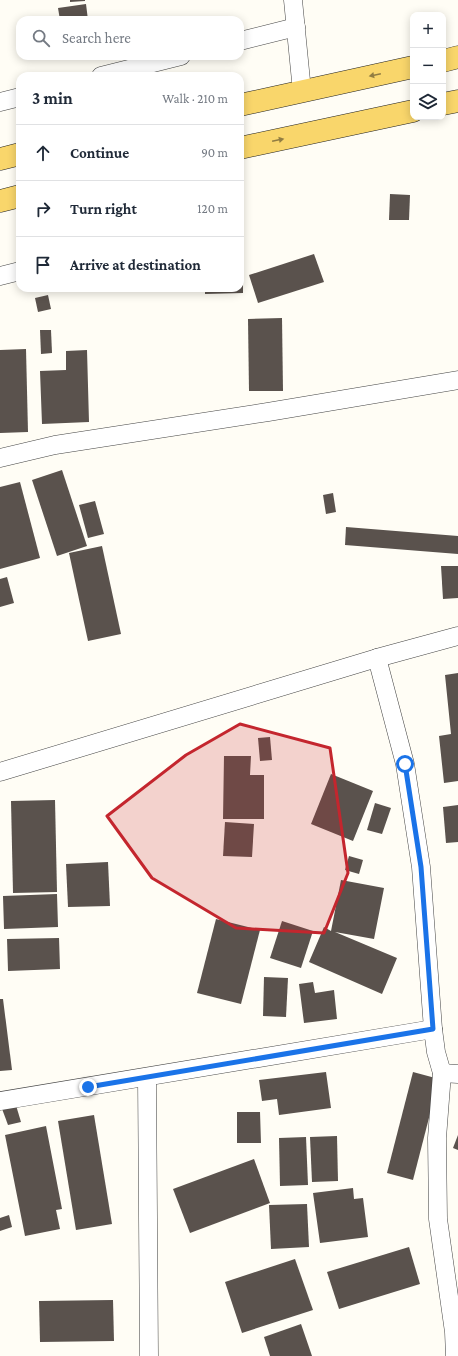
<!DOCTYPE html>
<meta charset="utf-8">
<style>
:root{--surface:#fff;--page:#f2f2f3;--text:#1f2937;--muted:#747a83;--line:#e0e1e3}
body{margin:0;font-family:"Crimson Pro",serif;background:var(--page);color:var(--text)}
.controls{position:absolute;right:12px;top:12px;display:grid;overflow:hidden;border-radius:8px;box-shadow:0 2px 10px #0003}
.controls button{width:36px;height:36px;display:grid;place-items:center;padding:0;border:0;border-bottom:1px solid var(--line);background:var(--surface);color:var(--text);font:20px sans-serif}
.stop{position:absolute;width:12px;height:12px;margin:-9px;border:3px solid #1a73e8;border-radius:50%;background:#fff}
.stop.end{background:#1a73e8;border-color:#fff;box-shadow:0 1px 4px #0008}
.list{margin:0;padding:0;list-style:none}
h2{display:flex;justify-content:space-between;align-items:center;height:52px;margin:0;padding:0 16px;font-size:17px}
h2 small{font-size:13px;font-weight:400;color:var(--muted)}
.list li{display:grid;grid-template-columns:26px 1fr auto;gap:12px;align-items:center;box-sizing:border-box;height:56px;padding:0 16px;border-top:1px solid var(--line)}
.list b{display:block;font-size:15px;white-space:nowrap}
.list em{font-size:13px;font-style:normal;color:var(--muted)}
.icon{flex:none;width:22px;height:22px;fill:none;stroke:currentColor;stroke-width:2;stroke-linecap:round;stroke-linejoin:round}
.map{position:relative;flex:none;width:458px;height:1356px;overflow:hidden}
.search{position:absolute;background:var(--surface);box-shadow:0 2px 10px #0003;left:16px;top:16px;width:228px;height:44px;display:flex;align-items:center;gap:10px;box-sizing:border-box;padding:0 14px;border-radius:12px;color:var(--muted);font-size:15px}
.panel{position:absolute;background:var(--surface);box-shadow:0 2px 10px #0003;left:16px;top:72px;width:228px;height:220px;border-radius:12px}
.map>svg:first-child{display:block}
.building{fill:#5a524d}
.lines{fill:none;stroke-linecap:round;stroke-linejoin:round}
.street-casing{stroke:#444;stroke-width:19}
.primary-casing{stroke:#222;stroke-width:23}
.street{stroke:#fff;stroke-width:18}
.primary{stroke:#f9d66b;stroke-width:22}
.oneway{fill:#917d42}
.route{stroke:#1a73e8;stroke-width:5}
.marked{fill:#c4262e;fill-opacity:0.2;stroke:#c4262e;stroke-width:3;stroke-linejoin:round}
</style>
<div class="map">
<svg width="458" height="1356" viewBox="0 0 458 1356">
<rect width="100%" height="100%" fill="#fffdf5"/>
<g class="building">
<polygon points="70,0 85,0 85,1 70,2"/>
<polygon points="86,4 88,20 60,20 58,8"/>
<polygon points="390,194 410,195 409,220 389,220"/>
<polygon points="314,254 324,282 258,303 249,275"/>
<polygon points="240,275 243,275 243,293 205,294 205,288 240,288"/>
<polygon points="48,295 51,309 38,312 35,298"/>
<polygon points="282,318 283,391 249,391 248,319"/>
<polygon points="40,330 51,330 52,353 41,354"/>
<polygon points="26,349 28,432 0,433 0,350"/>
<polygon points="87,350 89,422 42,424 40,371 66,370 66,351"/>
<polygon points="62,470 87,546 57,556 32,480"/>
<polygon points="20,482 40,558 0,569 0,487"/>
<polygon points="333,493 336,512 326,514 323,495"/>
<polygon points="95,501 104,534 88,538 79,505"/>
<polygon points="346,527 458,536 458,554 345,545"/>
<polygon points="102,546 121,634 88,641 69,553"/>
<polygon points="441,566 458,566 458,598 443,599"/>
<polygon points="7,577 14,603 0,607 0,579"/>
<polygon points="458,673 458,781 444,783 439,736 451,734 445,675"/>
<polygon points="270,737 272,760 260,761 258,738"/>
<polygon points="224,756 251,756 250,775 264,775 264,819 223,819"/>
<polygon points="331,774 373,791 353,841 311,824"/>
<polygon points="55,800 57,892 13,893 11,801"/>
<polygon points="375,803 391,808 382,834 367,830"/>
<polygon points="458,805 458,842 446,843 443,807"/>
<polygon points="225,822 254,824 252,857 223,856"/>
<polygon points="349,856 363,860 359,874 345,870"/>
<polygon points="108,862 110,906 68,907 66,864"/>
<polygon points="341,880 384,888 374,939 335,932 397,958 382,994 309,962 324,927 331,931"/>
<polygon points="57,894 58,927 4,929 3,896"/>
<polygon points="216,919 260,930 241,1004 197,993"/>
<polygon points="282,921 313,931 301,968 270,958"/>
<polygon points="59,938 60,969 8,971 7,939"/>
<polygon points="264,977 288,978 286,1017 263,1016"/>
<polygon points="313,982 315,993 334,990 337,1019 304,1023 299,984"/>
<polygon points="0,999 3,999 12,1070 0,1071"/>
<polygon points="326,1072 331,1108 279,1115 277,1099 262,1101 259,1080"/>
<polygon points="413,1072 439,1079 413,1180 387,1173"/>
<polygon points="15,1102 21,1122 8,1125 1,1106"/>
<polygon points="237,1112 260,1112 261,1143 237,1143"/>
<polygon points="94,1115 112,1224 76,1230 58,1121"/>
<polygon points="46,1126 62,1209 56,1210 60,1229 25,1236 5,1135"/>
<polygon points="458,1135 458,1150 453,1148"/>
<polygon points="337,1136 338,1181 312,1182 310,1137"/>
<polygon points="306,1137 308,1185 280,1186 279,1138"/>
<polygon points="254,1159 270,1203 190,1233 173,1189"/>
<polygon points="353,1188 354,1199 363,1198 368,1237 320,1243 313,1193"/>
<polygon points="307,1204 309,1247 271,1249 269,1205"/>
<polygon points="9,1215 12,1227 0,1231 0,1218"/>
<polygon points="409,1247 420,1284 339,1309 327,1272"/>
<polygon points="295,1259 313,1310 242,1333 225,1282"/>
<polygon points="113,1300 114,1341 40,1342 39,1301"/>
<polygon points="301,1324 312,1356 270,1356 264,1337"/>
</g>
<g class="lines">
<defs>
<g id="street">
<polyline points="293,0 302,91"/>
<polyline points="240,41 296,27"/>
<polyline points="101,76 181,56"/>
<polyline points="0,102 20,97"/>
<polyline points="0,276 20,271"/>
<polyline points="0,458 55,445 268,412 458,380"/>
<polyline points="377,658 405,764 421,867 433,1029 436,1052 442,1073 437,1138 438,1219 454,1332 455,1356"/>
<polyline points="0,772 377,658 458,636"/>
<polyline points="442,1073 458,1074"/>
<polyline points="147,1077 149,1356"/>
<polyline points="0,1101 433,1029"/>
</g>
<g id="primary">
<polyline points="443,61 458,57"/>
<polyline points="443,104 458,101"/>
<polyline points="240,105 413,67"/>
<polyline points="240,148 413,111"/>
<polyline points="0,159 20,154"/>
<polyline points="0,201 20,196"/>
</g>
</defs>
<use href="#street" class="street-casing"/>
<use href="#primary" class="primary-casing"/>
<use href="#street" class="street"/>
<use href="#primary" class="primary"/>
</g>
<defs><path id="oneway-solid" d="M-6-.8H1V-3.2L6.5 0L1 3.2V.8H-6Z"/></defs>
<g class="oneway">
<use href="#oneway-solid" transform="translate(375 75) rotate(168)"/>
<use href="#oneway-solid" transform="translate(278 140) rotate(-12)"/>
</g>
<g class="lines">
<polyline class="route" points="88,1087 433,1029 421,867 405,764"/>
</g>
<path class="marked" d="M240,724L330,748L348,873L324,933L236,928L152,878L107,816L186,755Z"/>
</svg>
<div class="controls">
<button>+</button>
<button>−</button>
<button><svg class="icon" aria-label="layers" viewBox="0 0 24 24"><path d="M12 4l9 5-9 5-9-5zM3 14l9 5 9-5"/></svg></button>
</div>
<div class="stop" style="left:405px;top:764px"></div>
<div class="stop end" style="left:88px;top:1087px"></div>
<div class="search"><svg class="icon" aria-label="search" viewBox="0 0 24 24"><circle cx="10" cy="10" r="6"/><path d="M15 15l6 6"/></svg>Search here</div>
<section class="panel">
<h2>3 min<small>Walk · 210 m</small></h2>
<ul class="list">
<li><svg class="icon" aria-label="ahead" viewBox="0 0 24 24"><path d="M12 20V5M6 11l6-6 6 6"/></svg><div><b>Continue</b></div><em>90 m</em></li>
<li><svg class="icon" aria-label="right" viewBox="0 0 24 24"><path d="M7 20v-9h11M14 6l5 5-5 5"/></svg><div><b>Turn right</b></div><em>120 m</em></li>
<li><svg class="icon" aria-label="arrive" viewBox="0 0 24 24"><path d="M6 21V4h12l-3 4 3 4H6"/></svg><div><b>Arrive at destination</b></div></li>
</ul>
</section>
</div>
